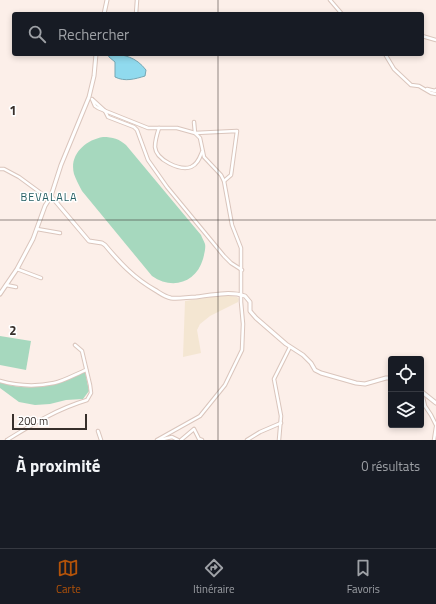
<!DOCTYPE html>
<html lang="fr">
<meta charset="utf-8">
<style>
:root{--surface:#171b24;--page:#20242c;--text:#f1f3f6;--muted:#9ea1a6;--line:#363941;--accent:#b45309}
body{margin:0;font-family:"Titillium Web",sans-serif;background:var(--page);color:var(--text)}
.controls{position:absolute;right:12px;bottom:12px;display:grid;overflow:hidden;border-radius:4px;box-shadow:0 2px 6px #0003}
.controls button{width:36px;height:36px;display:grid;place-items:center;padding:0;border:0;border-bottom:1px solid var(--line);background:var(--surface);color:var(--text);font:20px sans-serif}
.scale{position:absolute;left:12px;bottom:10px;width:75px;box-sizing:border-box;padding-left:4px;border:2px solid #372f2b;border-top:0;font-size:11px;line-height:14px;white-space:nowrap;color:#372f2b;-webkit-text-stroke:3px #fff;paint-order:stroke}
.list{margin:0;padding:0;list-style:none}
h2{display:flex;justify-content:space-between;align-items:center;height:52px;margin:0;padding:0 16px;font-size:17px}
h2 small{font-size:13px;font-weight:400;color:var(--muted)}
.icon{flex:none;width:22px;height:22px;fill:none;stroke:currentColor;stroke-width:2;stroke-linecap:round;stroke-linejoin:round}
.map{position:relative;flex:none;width:436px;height:440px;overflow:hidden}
.search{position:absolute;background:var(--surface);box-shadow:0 2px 6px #0003;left:12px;right:12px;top:12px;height:44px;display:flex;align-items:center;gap:10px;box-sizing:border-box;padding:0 14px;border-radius:4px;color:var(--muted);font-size:15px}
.sheet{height:108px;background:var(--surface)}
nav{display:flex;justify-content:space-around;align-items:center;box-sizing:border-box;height:56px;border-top:1px solid var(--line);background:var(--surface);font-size:11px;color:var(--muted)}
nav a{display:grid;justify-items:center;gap:2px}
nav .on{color:var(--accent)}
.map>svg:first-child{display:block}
.education{fill:#f4e6d2}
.green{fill:#a6d8be}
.water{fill:#90daee;stroke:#75a7b4}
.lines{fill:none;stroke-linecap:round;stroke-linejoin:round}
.minor-casing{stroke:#dac5bc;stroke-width:4.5}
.tertiary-casing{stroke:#dac5bc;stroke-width:5}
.minor{stroke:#fff;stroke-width:2.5}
.tertiary{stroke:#fff;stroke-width:3}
.grid{fill:none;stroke:#372f2b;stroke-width:1;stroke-opacity:0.55}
.labels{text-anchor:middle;stroke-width:3;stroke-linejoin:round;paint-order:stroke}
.neighbourhood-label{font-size:11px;letter-spacing:1px;fill:#245e63;stroke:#fff}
.grid-label{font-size:13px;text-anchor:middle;font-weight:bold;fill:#372f2b;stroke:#fff;stroke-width:3;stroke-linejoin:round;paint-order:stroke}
</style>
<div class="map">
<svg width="436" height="440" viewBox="0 0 436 440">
<rect width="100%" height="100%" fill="#fcefe9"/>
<polygon class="education" points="225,295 237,297 239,299 238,302 210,316 200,324 197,330 201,353 183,357 185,301"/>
<g class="green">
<path d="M103,137C113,137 119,139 126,145L201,235C202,238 204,241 205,244C206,248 204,255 203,259C196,283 172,290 152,276L82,191C79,185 76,180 74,174C69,155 85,140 103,137Z"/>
<polygon points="0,336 31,341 26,370 0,365"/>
<path d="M85,371L89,391L83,399L66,400L50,404L35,405L19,402L0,388V382C26,393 62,386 85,371Z"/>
</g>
<path class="water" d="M108,54C124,54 136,57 146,70L145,76C135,79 125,82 115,77V62L109,57Z"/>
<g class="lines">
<defs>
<g id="minor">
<polyline points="330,0 342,14"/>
<polyline points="136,14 137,0"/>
<polyline points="422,36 436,40"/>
<polyline points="385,54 394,69 411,85 419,86 431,93 436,94"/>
<polyline points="427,89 435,91 436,90"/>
<polyline points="92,99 95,106 98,108 148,128 177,128 195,133 200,138 204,157 221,175 224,181 232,225 241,248 241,302 243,324 242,350 225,385 200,416 157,440"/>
<polyline points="93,100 105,111"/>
<polyline points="105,111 108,117 134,127 137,130 148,160 167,187 224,256 231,263 242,270"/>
<polyline points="194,122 195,133 237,131 231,175 224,181"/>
<path d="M159,128C157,134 155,141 155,147C156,160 180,171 191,167C198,164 200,157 202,152"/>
<polyline points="0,169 4,169 19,177 49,199"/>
<polyline points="37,229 60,233"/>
<polyline points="17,269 41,278"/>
<polyline points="6,285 16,287"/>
<path d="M0,381C18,386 35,387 54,383C64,381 76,374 86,370"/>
<polyline points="422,393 425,406 431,415 436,425"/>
<polyline points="98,431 101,440"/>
<path d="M7,440C33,424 57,409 87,400L91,393L90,385L82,351L75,345"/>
<polyline points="159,440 172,437 178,440"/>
<polyline points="181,440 194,429 199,439 202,440"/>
<polyline points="247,440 260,432 281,423"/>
<polyline points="279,440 281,416 274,379 290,347"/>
<polyline points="434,440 436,427"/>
</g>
<g id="tertiary">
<polyline points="104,14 107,0"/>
<path d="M51,196L89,241L102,243L105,245C120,263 134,278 155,290C160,293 165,297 171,298C179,299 188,297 196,297C212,295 230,291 245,296L250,302V311L256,318L286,344L303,355L311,363L315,370L321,373L356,383L365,384L386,378H391"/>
<polyline points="0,294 17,269 33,239 45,206 51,196 61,165 89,97 94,76 96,54"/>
<polyline points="421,391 436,403"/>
</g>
</defs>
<use href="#minor" class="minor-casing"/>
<use href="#tertiary" class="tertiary-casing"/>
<use href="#minor" class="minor"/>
<use href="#tertiary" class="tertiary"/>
</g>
<path class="grid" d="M218,0V14M218,54V440M0,220H436"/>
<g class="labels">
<g class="neighbourhood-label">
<text x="49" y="201">BEVALALA</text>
</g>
</g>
<g class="grid-label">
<text x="13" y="115">1</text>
<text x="13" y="335">2</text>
</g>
</svg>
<div class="controls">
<button><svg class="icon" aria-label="locate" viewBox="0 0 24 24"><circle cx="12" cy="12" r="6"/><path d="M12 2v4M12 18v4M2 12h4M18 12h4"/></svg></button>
<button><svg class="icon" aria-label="layers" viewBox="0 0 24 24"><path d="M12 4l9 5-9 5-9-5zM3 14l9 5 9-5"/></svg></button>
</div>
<div class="scale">200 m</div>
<div class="search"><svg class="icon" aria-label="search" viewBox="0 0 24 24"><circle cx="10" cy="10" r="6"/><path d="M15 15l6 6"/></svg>Rechercher</div>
</div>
<section class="sheet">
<h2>À proximité<small>0 résultats</small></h2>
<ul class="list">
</ul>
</section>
<nav>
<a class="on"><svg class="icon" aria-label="map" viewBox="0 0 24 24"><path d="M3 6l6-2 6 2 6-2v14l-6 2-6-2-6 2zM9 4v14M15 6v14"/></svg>Carte</a>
<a><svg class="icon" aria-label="directions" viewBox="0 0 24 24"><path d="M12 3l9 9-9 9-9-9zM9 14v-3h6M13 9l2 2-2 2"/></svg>Itinéraire</a>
<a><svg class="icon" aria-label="saved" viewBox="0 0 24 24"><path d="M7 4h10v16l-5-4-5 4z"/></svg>Favoris</a>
</nav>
